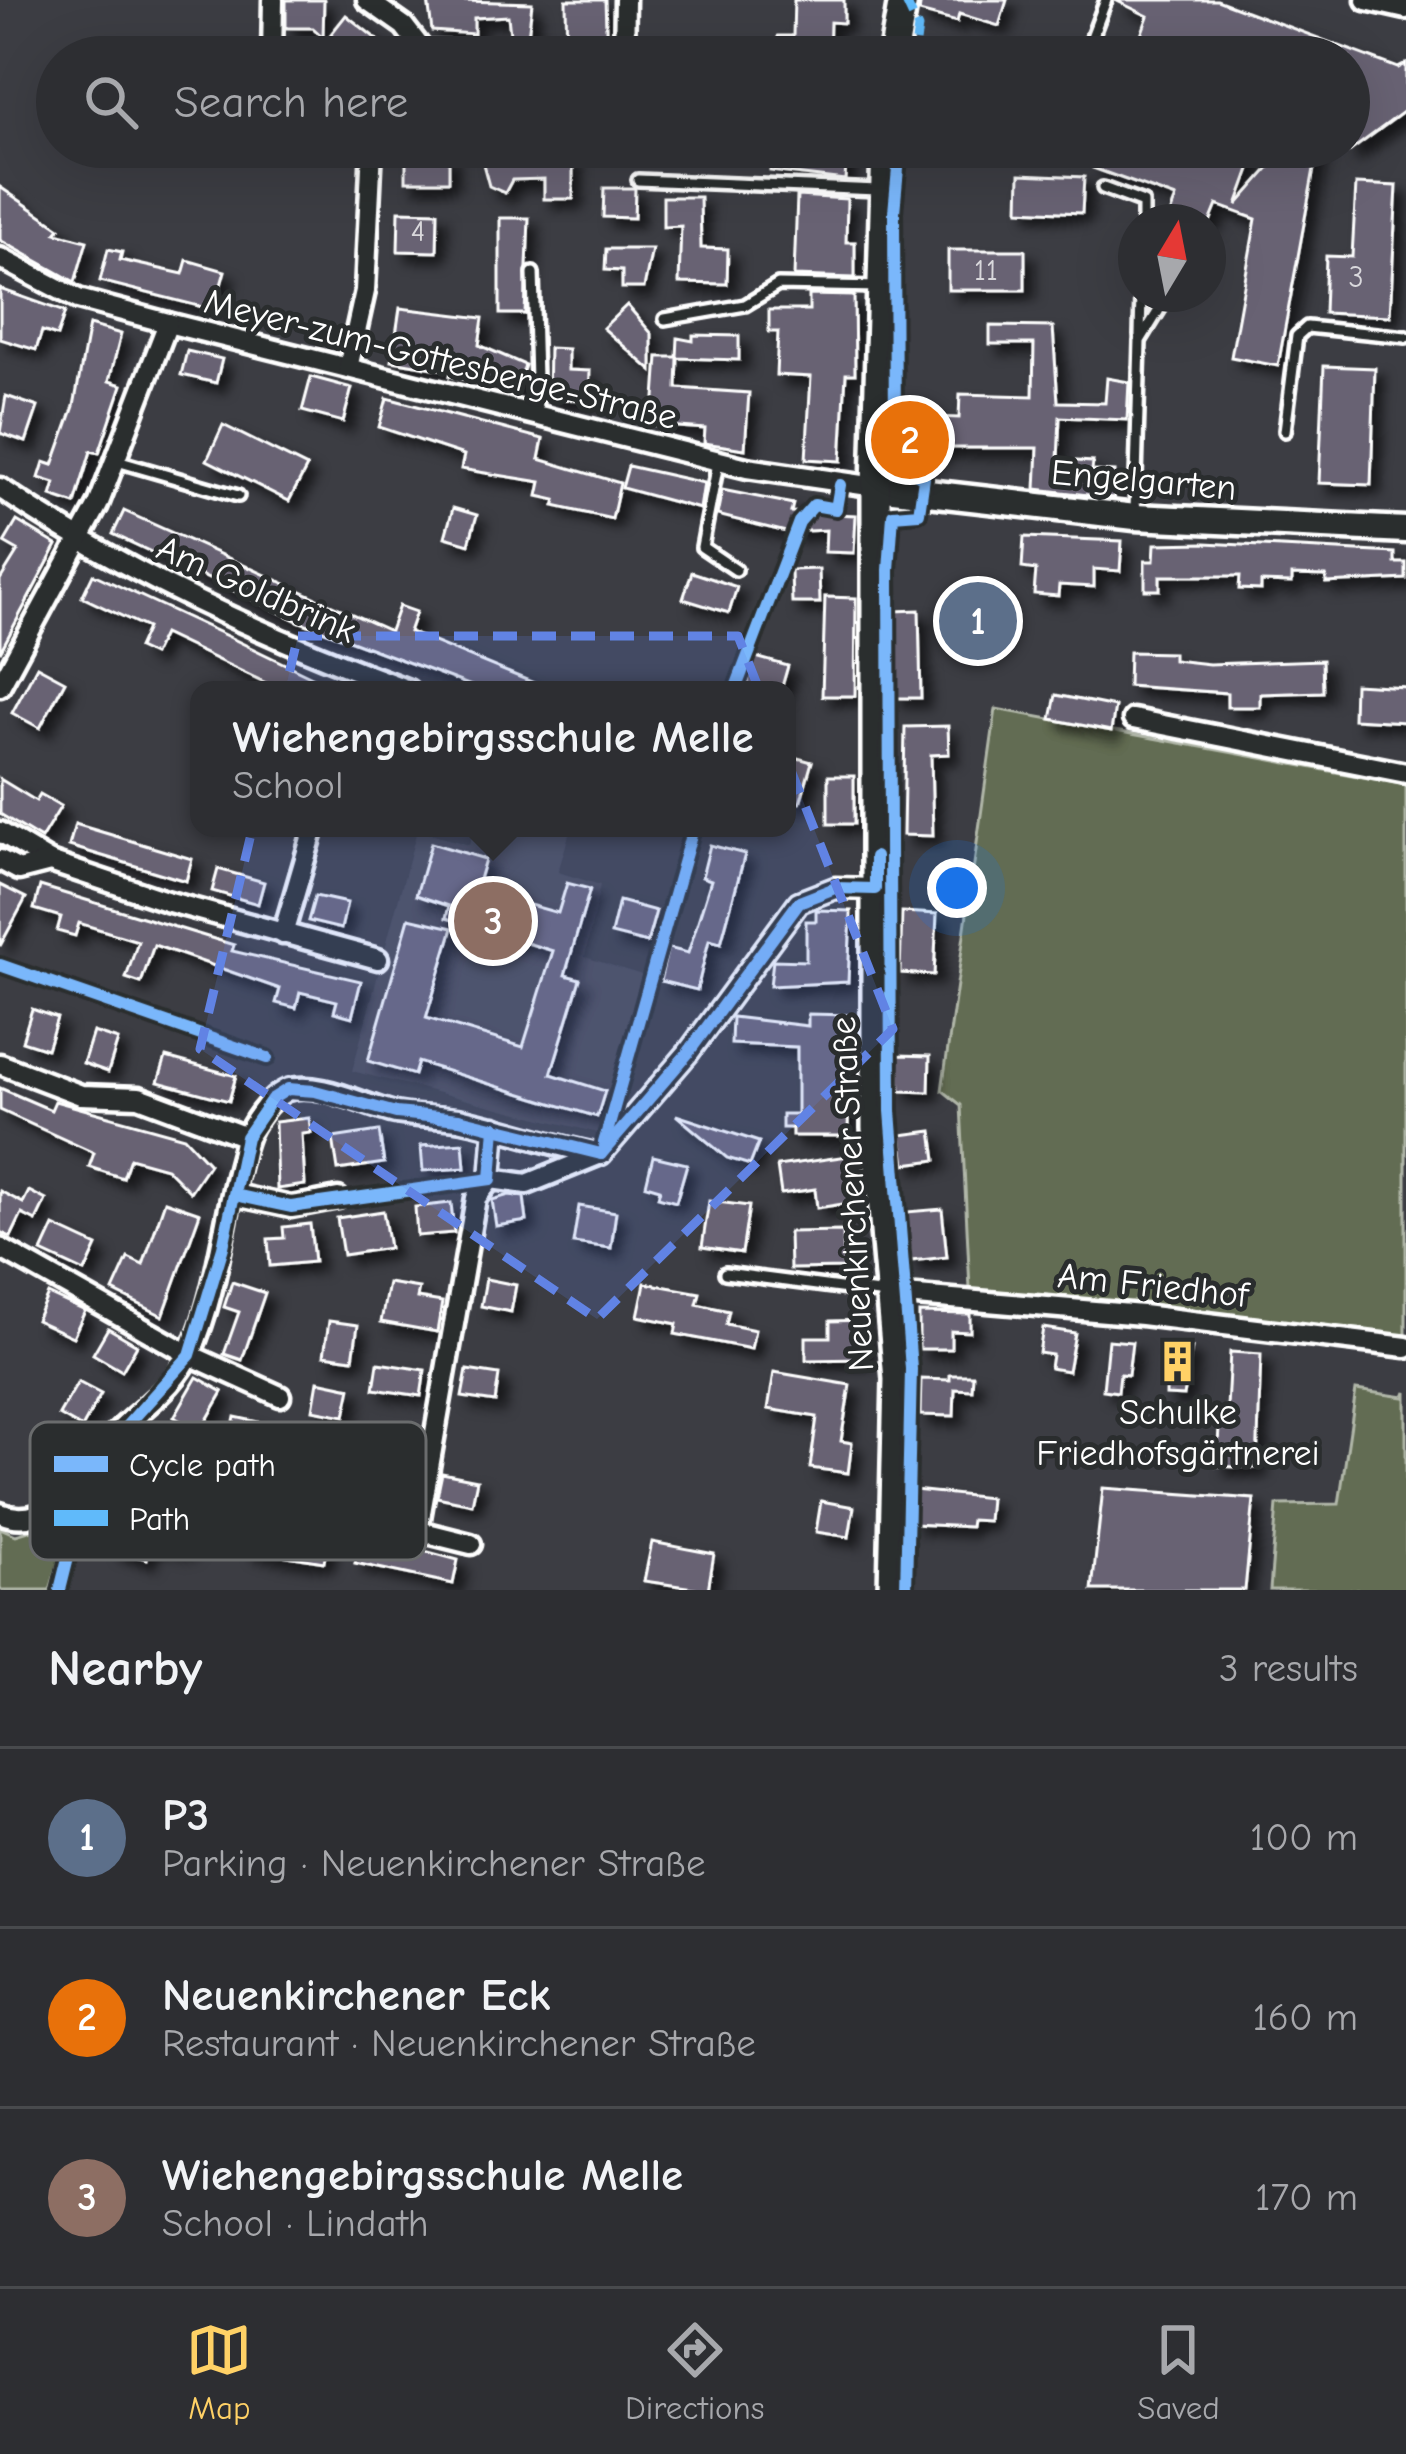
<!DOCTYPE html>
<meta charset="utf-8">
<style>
:root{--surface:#2d2e32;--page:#35363a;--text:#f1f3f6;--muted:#a7a8ac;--line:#484a4d;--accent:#ffd166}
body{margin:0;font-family:"Comic Neue",sans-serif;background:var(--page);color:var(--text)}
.compass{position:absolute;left:1118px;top:204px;width:108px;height:108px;border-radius:50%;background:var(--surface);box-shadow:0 12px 48px #0002;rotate:10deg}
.you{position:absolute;left:957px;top:888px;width:42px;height:42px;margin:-30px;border:9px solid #fff;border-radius:50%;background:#1a73e8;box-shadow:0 0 0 18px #1a73e833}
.badge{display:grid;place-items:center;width:78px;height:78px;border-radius:50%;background:var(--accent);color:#fff;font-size:39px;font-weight:700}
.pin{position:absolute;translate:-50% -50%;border:6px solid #fff;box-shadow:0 3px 12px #0006}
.popup{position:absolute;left:190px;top:681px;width:606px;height:156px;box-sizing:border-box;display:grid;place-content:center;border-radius:24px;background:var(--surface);filter:drop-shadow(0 3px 9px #0005);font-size:39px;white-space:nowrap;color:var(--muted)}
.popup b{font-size:45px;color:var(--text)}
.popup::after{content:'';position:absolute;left:50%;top:100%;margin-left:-24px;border:24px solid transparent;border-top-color:var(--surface)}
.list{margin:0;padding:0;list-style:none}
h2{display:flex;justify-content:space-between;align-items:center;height:156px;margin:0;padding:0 48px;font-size:51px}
h2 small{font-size:39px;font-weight:400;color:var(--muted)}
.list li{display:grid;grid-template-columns:78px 1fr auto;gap:36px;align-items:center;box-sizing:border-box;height:180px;padding:0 48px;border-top:3px solid var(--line)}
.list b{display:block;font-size:45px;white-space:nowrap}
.list p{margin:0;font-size:39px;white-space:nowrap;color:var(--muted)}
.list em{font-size:39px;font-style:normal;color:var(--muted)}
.icon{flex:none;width:66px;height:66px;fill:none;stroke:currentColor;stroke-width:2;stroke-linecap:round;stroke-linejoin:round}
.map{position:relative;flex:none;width:1406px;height:1590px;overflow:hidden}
.search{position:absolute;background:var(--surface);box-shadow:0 12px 48px #0002;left:36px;right:36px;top:36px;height:132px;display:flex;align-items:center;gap:30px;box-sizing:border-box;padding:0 42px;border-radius:66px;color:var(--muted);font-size:45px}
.sheet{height:696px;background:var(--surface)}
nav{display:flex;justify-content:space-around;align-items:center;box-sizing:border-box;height:168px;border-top:3px solid var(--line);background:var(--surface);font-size:33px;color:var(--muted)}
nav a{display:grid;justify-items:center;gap:6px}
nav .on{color:var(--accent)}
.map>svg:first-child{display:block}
.built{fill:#494851}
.green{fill:#626c52;stroke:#b0b6a8;stroke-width:3}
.building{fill:#676273;stroke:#fff;stroke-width:3;filter:url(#shadow)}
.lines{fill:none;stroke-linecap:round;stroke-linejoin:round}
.service-casing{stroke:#fff;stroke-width:18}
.minor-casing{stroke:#fff;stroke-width:27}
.tertiary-casing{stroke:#fff;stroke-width:33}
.secondary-casing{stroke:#fff;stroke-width:36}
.service{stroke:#2a2d2e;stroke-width:9}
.minor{stroke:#2a2d2e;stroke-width:18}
.tertiary{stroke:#2a2d2e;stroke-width:24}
.secondary{stroke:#2a2d2e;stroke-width:27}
.quiet{stroke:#60bafa;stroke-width:9;stroke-dasharray:18 9;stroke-linecap:butt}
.cycleway-casing{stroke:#2a2d2e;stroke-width:20}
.cycleway{stroke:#7ab7fb;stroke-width:12}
.marked{fill:#6183e4;fill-opacity:0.2;stroke:#6183e4;stroke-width:9;stroke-dasharray:24 15;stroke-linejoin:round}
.labels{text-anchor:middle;stroke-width:10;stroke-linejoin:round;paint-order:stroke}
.number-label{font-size:30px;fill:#d9d8dc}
.street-label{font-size:36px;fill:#fff;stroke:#2a2d2e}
.poi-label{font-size:36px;fill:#fff;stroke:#2a2d2e}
.key{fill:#2a2d2e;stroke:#6a6c6d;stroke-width:3}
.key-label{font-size:33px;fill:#fff}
</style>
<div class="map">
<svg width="1406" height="1590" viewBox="0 0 1406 1590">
<defs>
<filter id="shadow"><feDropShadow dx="9" dy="9" stdDeviation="6" flood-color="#0009"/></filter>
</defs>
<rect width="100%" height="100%" fill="#3c3d43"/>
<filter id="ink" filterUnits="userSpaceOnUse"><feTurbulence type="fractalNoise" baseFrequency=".00833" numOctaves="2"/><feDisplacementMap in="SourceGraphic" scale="24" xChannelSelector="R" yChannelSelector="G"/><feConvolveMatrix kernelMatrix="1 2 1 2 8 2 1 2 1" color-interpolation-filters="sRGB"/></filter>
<g filter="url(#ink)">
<polygon class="built" points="475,828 571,828 558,872 600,885 585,957 648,977 602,1134 352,1071 417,830 469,845"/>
<g class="green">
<polygon points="996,709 1406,785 1406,1336 970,1289 961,1105 942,1090"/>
<polygon points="1356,1390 1404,1397 1406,1392 1406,1590 1270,1590 1277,1505 1339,1504"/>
<polygon points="72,1518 50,1590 0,1590 0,1528 16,1535"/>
</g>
<g class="building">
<polygon points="286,0 324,0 323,37 313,28 286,28"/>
<polygon points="428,0 532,3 526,53 512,53 508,16 474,18 474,34 432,31"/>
<polygon points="566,0 605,0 607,57 567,57"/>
<polygon points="794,0 844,0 844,23 830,22 829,57 778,57 778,36 793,36"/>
<polygon points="921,0 1007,0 999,26 959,14 957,22 919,12"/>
<polygon points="1115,0 1217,0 1398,68 1406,64 1406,110 1349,152 1349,57 1133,57 1148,16"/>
<polygon points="346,15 383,44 373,57 350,57 327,39"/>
<polygon points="772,147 847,147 845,180 770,171"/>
<polygon points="1101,147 1258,147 1237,205 1288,147 1318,147 1278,366 1231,357 1256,219 1217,205 1210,222 1167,222 1176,198 1093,168"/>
<polygon points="529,152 529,158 573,158 573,199 544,199 544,179 512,180 505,193 489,186 480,153"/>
<rect x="406" y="153" width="43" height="28"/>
<polygon points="1020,174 1084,177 1082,213 1019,210"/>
<polygon points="1356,184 1397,186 1390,316 1324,313 1326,256 1352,257"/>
<polygon points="0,187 60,228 56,233 87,241 75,282 0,240"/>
<polygon points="604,188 635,188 634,218 603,217"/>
<polygon points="797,196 847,199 846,242 855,242 855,278 794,276"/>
<polygon points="663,197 700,197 701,248 728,249 727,284 679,283 681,226 663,227"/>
<polygon points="399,211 438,212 437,252 398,251"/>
<polygon points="500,218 529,218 525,314 500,314"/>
<polygon points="108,249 122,252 120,260 183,274 187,260 225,271 214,310 100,281"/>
<polygon points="606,249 652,249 644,288 622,288 622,271 605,270"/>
<rect x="948" y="250" width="77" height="40"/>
<polygon points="0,289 65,312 57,336 42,331 36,350 0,339"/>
<polygon points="809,295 854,296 855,374 846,374 841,461 806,459 811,377 776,375 778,332 769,332 769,310 809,310"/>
<polygon points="627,305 652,334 652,371 603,328"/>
<polygon points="400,308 483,318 479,345 525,365 516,391 450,376 451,371 392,361"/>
<polygon points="89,325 121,334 109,381 122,385 99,453 91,451 75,504 51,496 55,483 39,478 44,462 53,465 74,406"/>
<polygon points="990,326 1053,327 1058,402 1105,403 1107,378 1129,382 1127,420 1060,417 1058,460 1093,462 1092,471 1115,472 1114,498 1036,489 1038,448 904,448 905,416 959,418 960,394 1033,396 1034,344 990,344"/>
<polygon points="693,335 739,336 739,360 678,358 677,388 749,393 745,449 704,443 705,429 653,425 658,357 677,357 678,338 693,341"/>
<polygon points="549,348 568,349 568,370 590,371 589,400 548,399"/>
<polygon points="187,351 222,359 216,383 181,375"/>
<polygon points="1324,366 1375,368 1371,485 1319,483"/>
<polygon points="311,377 352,388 343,422 302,411"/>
<polygon points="6,396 38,407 26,442 0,433"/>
<polygon points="387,398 543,439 539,459 620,483 612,519 554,506 556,500 538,496 541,482 461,469 464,455 379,427"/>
<polygon points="223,425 307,467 289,501 207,460"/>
<polygon points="628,466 704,483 700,509 622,488"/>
<polygon points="722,490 793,504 791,512 856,515 854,553 825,552 826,530 786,532 717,515"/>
<polygon points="453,508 477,515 469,544 445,537"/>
<polygon points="124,511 390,631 399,606 416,612 409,632 551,690 482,690 298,621 113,534"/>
<polygon points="17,521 57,545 0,652 0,580 18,551 4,543"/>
<polygon points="1024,537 1122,541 1120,571 1094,569 1094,587 1059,585 1058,596 1034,594 1036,570 1022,568"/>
<polygon points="1205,543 1395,553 1395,563 1406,563 1406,579 1326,583 1326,576 1292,575 1292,583 1261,582 1261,590 1239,589 1240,576 1160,576 1160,590 1145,590 1145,561 1154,561 1155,544"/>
<polygon points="819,569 820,603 792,603 791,570"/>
<polygon points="692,572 737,587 729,613 683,599"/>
<polygon points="93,574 229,637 339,690 281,690 163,634 153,655 138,648 147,628 82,597"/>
<polygon points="825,597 856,598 855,696 822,696"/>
<polygon points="919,610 921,698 894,698 894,611"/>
<polygon points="1129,652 1173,653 1173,660 1209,664 1322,660 1323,692 1260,694 1260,707 1227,707 1227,693 1128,686"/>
<polygon points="752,656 788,666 781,690 747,690"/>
<polygon points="37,666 65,681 40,728 12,713"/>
<polygon points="1354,684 1406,687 1406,722 1353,719"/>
<polygon points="1056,695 1115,707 1111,731 1051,719"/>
<polygon points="948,726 949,754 931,755 933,836 903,835 905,727"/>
<polygon points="787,755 812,762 800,803 787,799"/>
<rect x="828" y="776" width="26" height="48"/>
<polygon points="0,779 36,801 40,794 61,806 41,839 0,814"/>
<polygon points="75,824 192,859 186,881 69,846"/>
<polygon points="431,843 485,859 476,890 558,913 567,883 590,889 565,975 580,979 551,1074 605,1091 597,1117 418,1062 414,1075 368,1061 409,918 453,928 426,1018 523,1047 553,951 446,918 449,906 416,895"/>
<polygon points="710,845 745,854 721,943 709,940 697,990 660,981 668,948 688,953 711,880 702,877"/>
<polygon points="218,869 264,882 258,904 212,891"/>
<polygon points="0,885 26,898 0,946"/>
<polygon points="40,886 234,945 232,951 361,981 352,1017 334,1012 337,1001 300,992 296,1008 276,1003 280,989 154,945 141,983 126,978 138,941 79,923 75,936 57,931 61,917 34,909"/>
<polygon points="315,896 347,903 341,929 308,921"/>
<polygon points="619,901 656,911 647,943 611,934"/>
<polygon points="816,910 851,911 848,982 770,986 773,960 806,961 806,921 816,921"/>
<polygon points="902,912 937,914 934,975 900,973"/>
<polygon points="32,1009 57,1018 47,1049 22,1041"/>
<polygon points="808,1014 850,1015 848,1136 792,1136 792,1128 782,1128 782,1114 797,1114 797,1047 731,1044 732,1017 808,1026"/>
<polygon points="93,1032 118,1040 108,1072 83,1063"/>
<polygon points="898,1055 930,1056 929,1092 900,1091"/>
<polygon points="166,1057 236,1076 229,1101 158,1082"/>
<polygon points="0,1088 51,1110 55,1101 184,1137 209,1164 190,1192 166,1168 130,1158 123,1178 89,1167 94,1153 0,1110"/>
<polygon points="676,1115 759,1142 750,1165 727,1158"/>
<polygon points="309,1118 311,1133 302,1134 305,1185 277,1189 275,1122"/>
<polygon points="379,1131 384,1163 338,1170 333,1138"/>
<polygon points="932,1131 936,1160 905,1164 901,1135"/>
<polygon points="463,1143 465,1168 423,1171 421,1146"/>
<polygon points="653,1156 687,1164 676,1202 658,1197 660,1189 646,1185"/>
<polygon points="848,1156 856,1202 817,1208 815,1189 781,1194 777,1166"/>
<polygon points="0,1191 23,1203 29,1191 46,1200 36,1221 22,1214 11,1237 0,1232"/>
<polygon points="509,1195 524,1197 527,1221 496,1226 492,1200"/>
<polygon points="165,1201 200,1213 163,1316 113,1291 128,1258 143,1265"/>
<polygon points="709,1201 749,1206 742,1253 702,1247"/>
<polygon points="451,1203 454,1233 417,1236 415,1207"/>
<polygon points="579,1206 616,1212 611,1248 573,1243"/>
<polygon points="942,1209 947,1257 911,1261 906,1212"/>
<polygon points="383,1211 389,1248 343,1255 337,1218"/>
<polygon points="310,1224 314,1262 270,1266 268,1239 284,1238 283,1227"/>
<polygon points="54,1226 97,1246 85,1272 42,1252"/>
<polygon points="843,1231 844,1268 790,1269 789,1232"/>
<polygon points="486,1279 516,1285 511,1312 481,1306"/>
<polygon points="232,1282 265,1293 242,1360 224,1354 239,1312 224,1307"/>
<polygon points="388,1283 419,1288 417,1298 442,1302 437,1332 381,1322"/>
<polygon points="645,1283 700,1293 697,1304 729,1311 726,1324 755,1330 751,1349 675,1334 677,1324 638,1316"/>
<polygon points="48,1294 85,1311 73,1337 36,1320"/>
<polygon points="919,1313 970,1314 970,1332 951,1331 951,1349 919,1349"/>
<polygon points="864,1320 865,1359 806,1360 806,1337 830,1337 830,1321"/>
<polygon points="329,1321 358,1325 353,1359 324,1355"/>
<polygon points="108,1328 137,1345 122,1371 93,1354"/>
<polygon points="1043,1328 1075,1333 1068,1371 1050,1368 1052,1355 1039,1353"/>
<polygon points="1108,1340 1132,1342 1128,1375 1120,1374 1118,1392 1103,1390"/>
<polygon points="1167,1345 1192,1348 1184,1396 1166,1395"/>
<polygon points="1230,1352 1261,1354 1257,1468 1217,1466 1219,1426 1226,1426"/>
<polygon points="378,1363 425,1370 421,1396 374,1389"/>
<polygon points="467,1370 499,1375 495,1402 462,1397"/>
<polygon points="774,1372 850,1385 841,1441 852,1443 848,1473 810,1468 817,1417 768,1409"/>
<polygon points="950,1375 973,1375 972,1390 955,1389 954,1416 920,1415 921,1379 950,1380"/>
<polygon points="197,1377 223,1392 200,1432 174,1417"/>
<polygon points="318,1381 351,1388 345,1416 313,1410"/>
<polygon points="78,1382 101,1394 82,1428 59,1415"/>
<polygon points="235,1417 272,1425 270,1435 338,1451 330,1486 281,1475 285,1458 229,1445"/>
<polygon points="377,1462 415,1469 411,1492 373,1487"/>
<polygon points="442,1473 477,1480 472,1504 437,1497"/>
<polygon points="174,1486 201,1493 186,1550 151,1541 147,1559 111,1550 120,1517 163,1529"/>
<polygon points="1103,1488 1254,1499 1245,1590 1092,1590"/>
<polygon points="914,1490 990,1498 988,1521 971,1520 970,1527 913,1524"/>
<polygon points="253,1494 283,1499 282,1508 331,1523 324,1562 244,1549"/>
<polygon points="821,1501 854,1507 849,1537 816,1532"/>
<polygon points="362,1534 458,1560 453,1584 355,1563"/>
<polygon points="652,1542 714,1554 708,1590 644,1581"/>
</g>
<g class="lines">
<defs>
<g id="service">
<polyline points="1087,50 1106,0"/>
<polyline points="638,180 878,190"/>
<polyline points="1103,188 1143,203 1143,222"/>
<polyline points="533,273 537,415"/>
<polyline points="665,319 745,305 778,285 880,287"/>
<polyline points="1140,336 1141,294"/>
<polyline points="1285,431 1297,336 1307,327 1406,337"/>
<polyline points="117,461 238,496"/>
<polyline points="718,463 702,547 736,570"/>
<polyline points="1135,512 1140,341 1169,294"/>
<polyline points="725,1273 886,1294"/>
</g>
<g id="minor">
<polyline points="367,0 404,26 424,52 498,52 499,57"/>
<polyline points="1366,0 1406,9"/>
<polyline points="272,57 273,0"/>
<polyline points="624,57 625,0"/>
<polyline points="0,258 78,299 168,323 747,468 876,487"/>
<polyline points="348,368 365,291 372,147"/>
<path d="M0,488C124,573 267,638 408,690"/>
<polyline points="0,686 98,505 168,323"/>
<polyline points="1133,719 1406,773"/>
<polyline points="0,832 50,862"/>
<polyline points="0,860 19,870 50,862 166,901 378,959"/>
<polyline points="283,934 314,828"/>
<polyline points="0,1064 81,1095 139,1097 246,1137"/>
<polyline points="491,1179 495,1127"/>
<polyline points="235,1195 291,1207 338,1198"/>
<polyline points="0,1248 190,1355 280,1396"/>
<polyline points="893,1294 1142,1315 1406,1347"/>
<polyline points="315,1505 471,1544"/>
<path d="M0,1513C52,1535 83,1471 111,1439C137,1410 175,1389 191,1352C221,1285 223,1209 246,1140C251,1124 269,1098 285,1091C314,1079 362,1104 391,1112C414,1118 439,1116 463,1120C508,1129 551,1146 596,1154"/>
<polyline points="418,1530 476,1198 491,1179 527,1184 601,1154 688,1053 799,902 835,888 875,889"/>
</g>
<polyline id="tertiary" points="876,487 1135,517 1406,530"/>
<g id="secondary">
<polyline points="893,57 903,0"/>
<polyline points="886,147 876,487 876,1128 898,1379 893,1590"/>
</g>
</defs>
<use href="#service" class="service-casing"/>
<use href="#minor" class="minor-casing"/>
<use href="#tertiary" class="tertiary-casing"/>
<use href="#secondary" class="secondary-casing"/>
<use href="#service" class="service"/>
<use href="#minor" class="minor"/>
<use href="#tertiary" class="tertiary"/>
<use href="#secondary" class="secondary"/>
<polyline class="quiet" points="905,0 918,28 914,57"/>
<defs>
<g id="cycleway">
<polyline points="900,147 894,212 895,447 899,463 924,478 919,513 893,515 889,570 891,1111 911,1369 906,1590"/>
<polyline points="735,690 799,522 814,505 836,509 840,485"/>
<polyline points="0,965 267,1058"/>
<polyline points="604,1143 693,828"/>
<polyline points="601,1154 688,1053 799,902 835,888 875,889 875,857"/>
<polyline points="235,1195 291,1207 491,1179 495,1127"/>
<polyline points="60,1590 91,1466 190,1355 223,1247 246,1137 272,1099 288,1089 315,1091 396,1113 459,1119 601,1154"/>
</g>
</defs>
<use href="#cycleway" class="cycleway-casing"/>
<use href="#cycleway" class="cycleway"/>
</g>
</g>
<path class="marked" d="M298,636H738L893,1029L597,1319L200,1049Z"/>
<defs>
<symbol id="building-bare" viewBox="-9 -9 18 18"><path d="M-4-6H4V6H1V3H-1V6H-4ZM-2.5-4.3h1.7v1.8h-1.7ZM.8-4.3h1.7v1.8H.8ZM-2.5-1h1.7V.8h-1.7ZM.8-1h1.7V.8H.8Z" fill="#ffd166" stroke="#2a2d2e" stroke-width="2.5" paint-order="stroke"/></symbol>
</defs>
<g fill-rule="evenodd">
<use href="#building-bare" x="1148" y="1332" width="59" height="59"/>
</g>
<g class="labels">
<g class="number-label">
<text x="418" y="241">4</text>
<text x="986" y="280">11</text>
<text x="1356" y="287">3</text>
</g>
<g class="street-label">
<text transform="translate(441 358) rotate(14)" y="13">Meyer-zum-Gottesberge-Straße</text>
<text transform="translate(1144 479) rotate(5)" y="13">Engelgarten</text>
<text transform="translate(257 588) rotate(24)" y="13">Am Goldbrink</text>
<text transform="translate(851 1194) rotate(-93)" y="13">Neuenkirchener Straße</text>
<text transform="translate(1153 1284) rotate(6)" y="13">Am Friedhof</text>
</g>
<g class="poi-label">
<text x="1178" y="1424">Schulke<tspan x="1178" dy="41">Friedhofsgärtnerei</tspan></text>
</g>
</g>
<rect x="30" y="1422" width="396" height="138" rx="18" class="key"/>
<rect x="54" y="1456" width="54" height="16" fill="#7ab7fb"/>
<rect x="54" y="1510" width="54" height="16" fill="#60bafa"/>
<g class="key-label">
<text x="129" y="1476">Cycle path</text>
<text x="129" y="1530">Path</text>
</g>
</svg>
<svg class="compass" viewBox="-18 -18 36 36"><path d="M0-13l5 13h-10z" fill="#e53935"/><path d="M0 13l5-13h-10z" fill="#a7a8ac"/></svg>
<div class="you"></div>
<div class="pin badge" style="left:978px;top:621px;background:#5c6f8a">1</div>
<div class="pin badge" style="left:910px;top:440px;background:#e8710a">2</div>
<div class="pin badge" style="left:493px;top:921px;background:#8d6e63">3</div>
<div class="popup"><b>Wiehengebirgsschule Melle</b>School</div>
<div class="search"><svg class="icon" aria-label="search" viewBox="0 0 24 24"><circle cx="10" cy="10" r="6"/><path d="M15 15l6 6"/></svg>Search here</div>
</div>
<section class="sheet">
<h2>Nearby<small>3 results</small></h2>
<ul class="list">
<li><span class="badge" style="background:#5c6f8a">1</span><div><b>P3</b><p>Parking · Neuenkirchener Straße</p></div><em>100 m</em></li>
<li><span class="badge" style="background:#e8710a">2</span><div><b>Neuenkirchener Eck</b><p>Restaurant · Neuenkirchener Straße</p></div><em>160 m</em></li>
<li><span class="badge" style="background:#8d6e63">3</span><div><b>Wiehengebirgsschule Melle</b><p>School · Lindath</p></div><em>170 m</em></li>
</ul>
</section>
<nav>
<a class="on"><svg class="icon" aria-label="map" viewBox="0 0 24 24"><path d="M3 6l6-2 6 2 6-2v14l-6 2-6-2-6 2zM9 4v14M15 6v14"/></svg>Map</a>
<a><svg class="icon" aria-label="directions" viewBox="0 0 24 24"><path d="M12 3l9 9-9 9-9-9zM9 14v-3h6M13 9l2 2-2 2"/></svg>Directions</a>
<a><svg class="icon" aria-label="saved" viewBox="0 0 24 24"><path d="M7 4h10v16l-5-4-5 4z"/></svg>Saved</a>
</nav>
